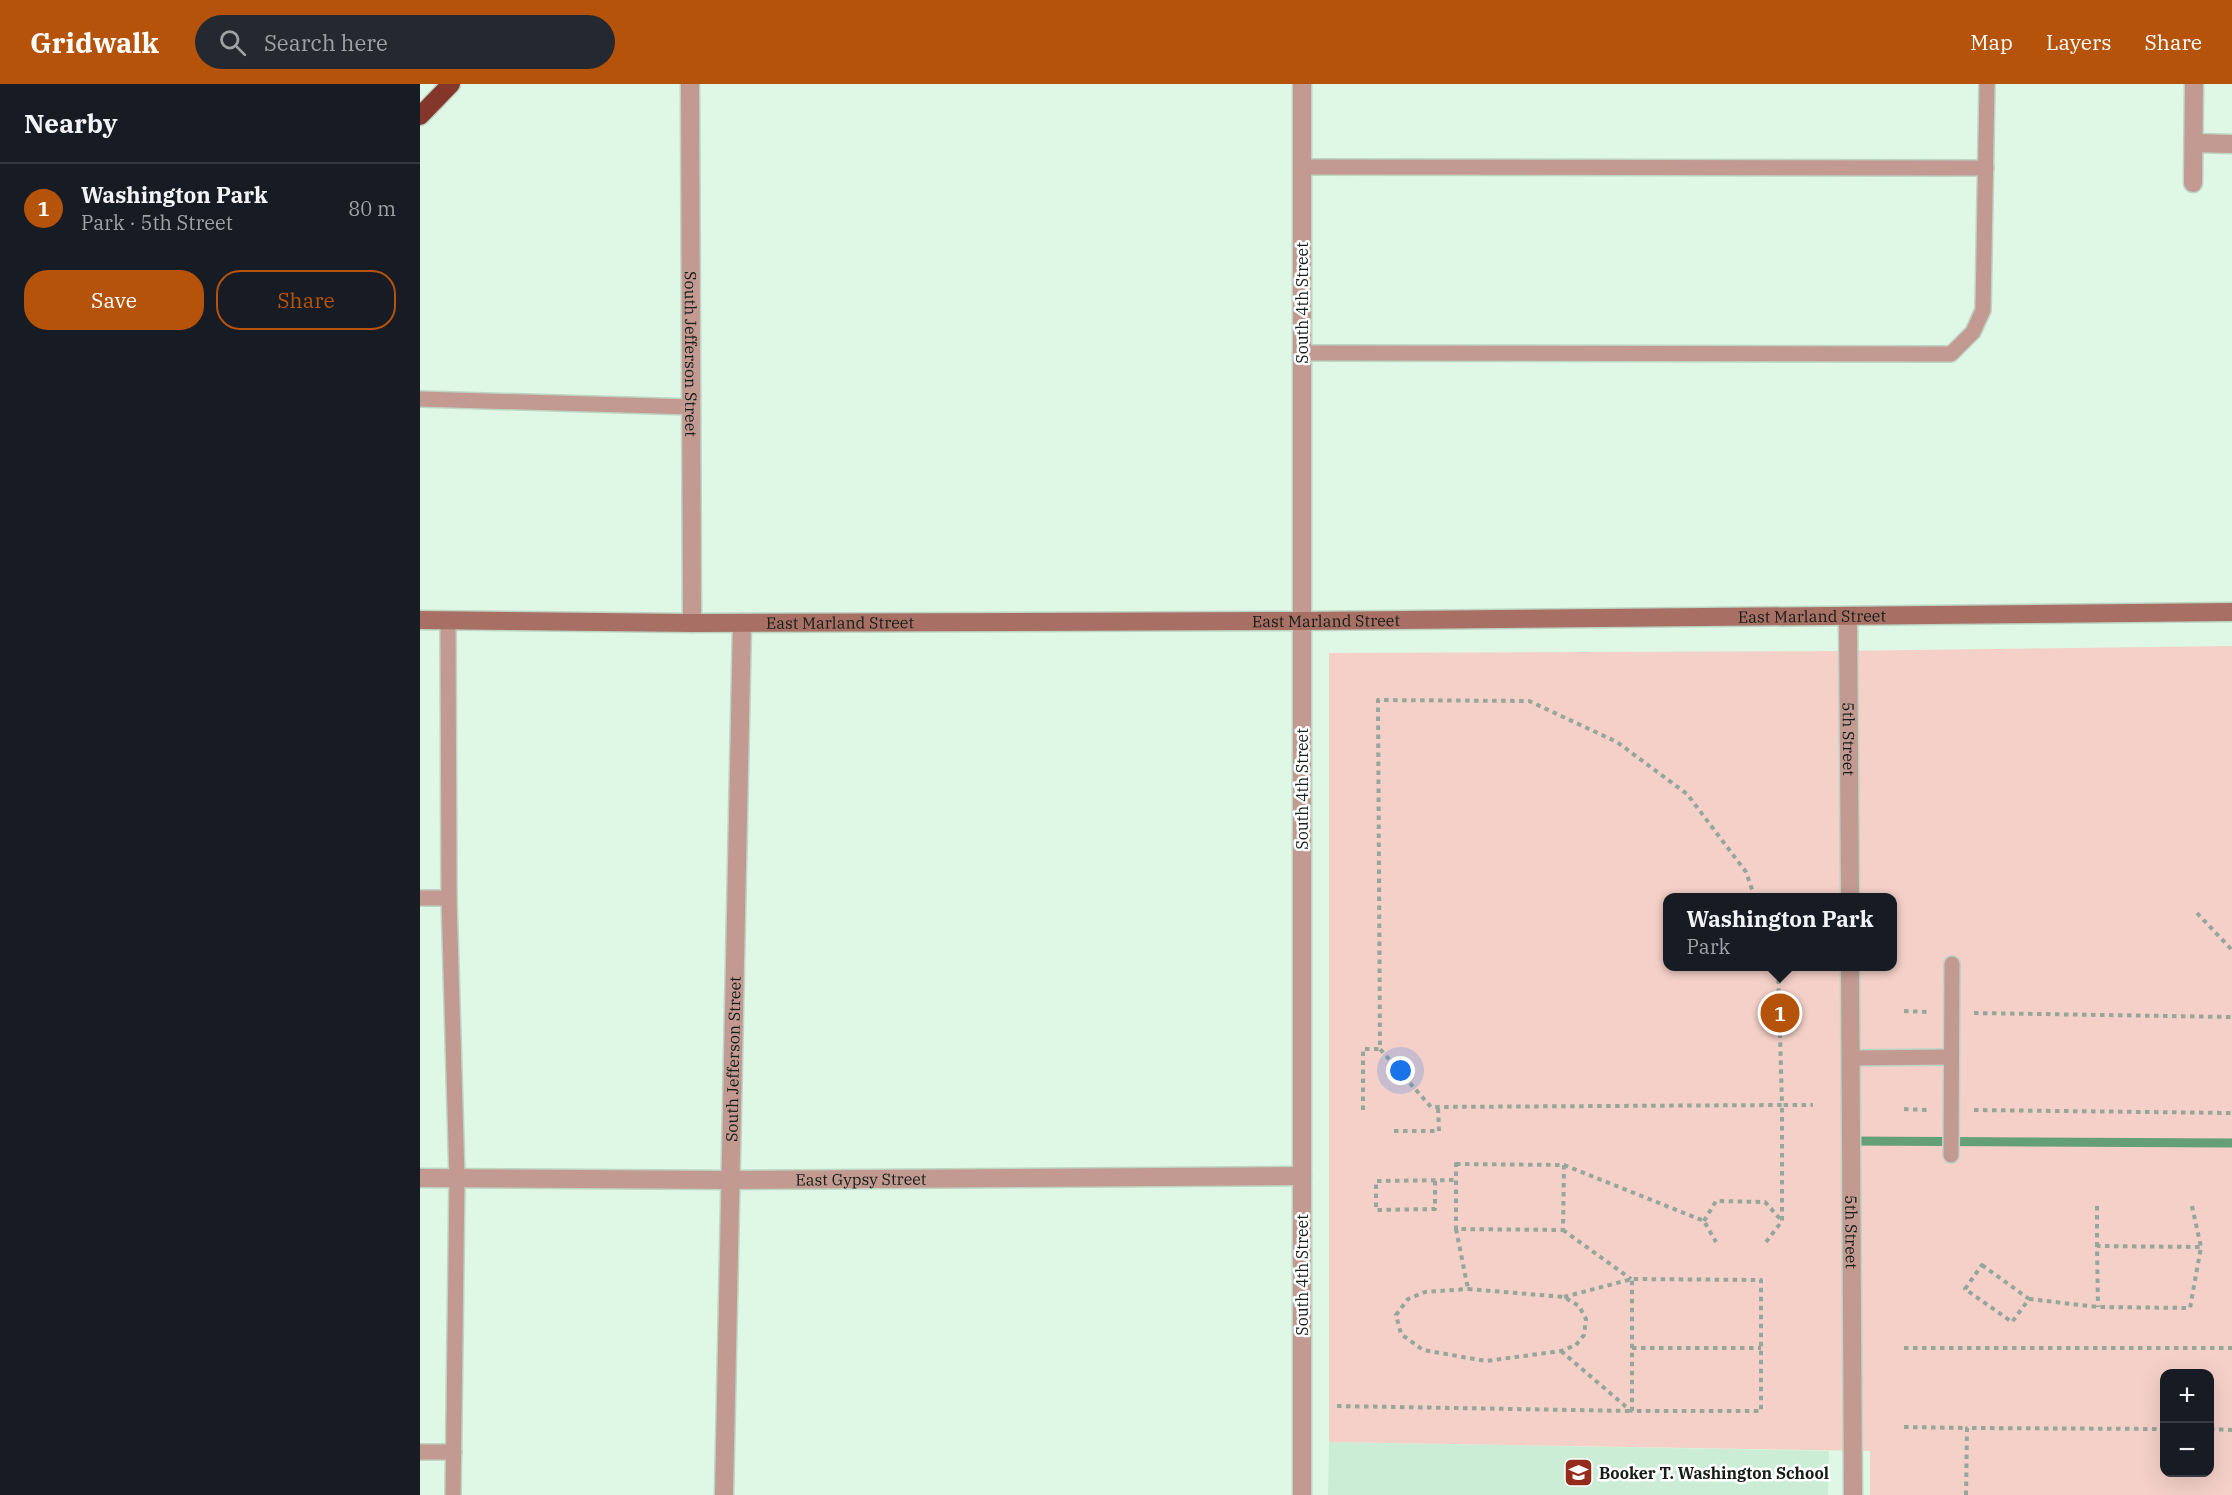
<!DOCTYPE html>
<meta charset="utf-8">
<style>
:root{--surface:#171b24;--page:#242831;--text:#f1f3f6;--muted:#9ea1a6;--line:#363941;--accent:#b45309}
body{margin:0;font-family:"IBM Plex Serif",serif;background:var(--page);color:var(--text)}
.controls{position:absolute;right:18px;bottom:18px;display:grid;overflow:hidden;border-radius:12px;box-shadow:0 6px 24px #0002}
.controls button{width:54px;height:54px;display:grid;place-items:center;padding:0;border:0;border-bottom:2px solid var(--line);background:var(--surface);color:var(--text);font:30px sans-serif}
.you{position:absolute;left:981px;top:987px;width:21px;height:21px;margin:-15px;border:4px solid #fff;border-radius:50%;background:#1a73e8;box-shadow:0 0 0 9px #1a73e833}
.badge{display:grid;place-items:center;width:39px;height:39px;border-radius:50%;background:var(--accent);color:#fff;font-size:20px;font-weight:700}
.pin{position:absolute;translate:-50% -50%;border:3px solid #fff;box-shadow:0 2px 6px #0006}
.popup{position:absolute;left:1243px;top:809px;width:234px;height:78px;box-sizing:border-box;display:grid;place-content:center;border-radius:12px;background:var(--surface);filter:drop-shadow(0 2px 4px #0005);font-size:20px;white-space:nowrap;color:var(--muted)}
.popup b{font-size:22px;color:var(--text)}
.popup::after{content:'';position:absolute;left:50%;top:100%;margin-left:-12px;border:12px solid transparent;border-top-color:var(--surface)}
.list{margin:0;padding:0;list-style:none}
h2{display:flex;justify-content:space-between;align-items:center;height:78px;margin:0;padding:0 24px;font-size:26px}
h2 small{font-size:20px;font-weight:400;color:var(--muted)}
.list li{display:grid;grid-template-columns:39px 1fr auto;gap:18px;align-items:center;box-sizing:border-box;height:90px;padding:0 24px;border-top:2px solid var(--line)}
.list b{display:block;font-size:22px;white-space:nowrap}
.list p{margin:0;font-size:20px;white-space:nowrap;color:var(--muted)}
.list em{font-size:20px;font-style:normal;color:var(--muted)}
.actions{display:flex;gap:12px;padding:18px 24px}
.actions a{flex:1;padding:14px 0;border:2px solid var(--accent);border-radius:24px;text-align:center;font-size:21px;color:var(--accent)}
.actions .main{background:var(--accent);color:#fff}
.icon{flex:none;width:33px;height:33px;fill:none;stroke:currentColor;stroke-width:2;stroke-linecap:round;stroke-linejoin:round}
.map{position:relative;flex:none;width:1812px;height:1411px;overflow:hidden}
header{display:flex;align-items:center;gap:36px;box-sizing:border-box;height:84px;padding:0 30px;background:var(--accent);color:#fff}
header strong{font-size:28px}
nav{display:flex;gap:33px;margin-inline-start:auto;font-size:21px}
.search{width:420px;height:54px;background:var(--page);display:flex;align-items:center;gap:15px;box-sizing:border-box;padding:0 21px;border-radius:33px;color:var(--muted);font-size:22px}
main{display:flex}
aside{flex:1;background:var(--surface)}
.map>svg:first-child{display:block}
.built{fill:#ccedd5}
.green{fill:#f4d0c8;fill-rule:evenodd}
.lines{fill:none;stroke-linecap:round;stroke-linejoin:round}
.stream{stroke:#659f77;stroke-width:9}
.lane-casing{stroke:#bed5c4;stroke-width:18}
.street-casing{stroke:#bed5c4;stroke-width:21}
.secondary-casing{stroke:#bed5c4;stroke-width:21}
.highway-casing{stroke:#bed5c4;stroke-width:21}
.path{stroke:#94a799;stroke-width:4;stroke-dasharray:4.5 4.5;stroke-linecap:butt}
.lane{stroke:#c29a92;stroke-width:15}
.street{stroke:#c29a92;stroke-width:18}
.secondary{stroke:#a87065;stroke-width:18}
.highway{stroke:#833629;stroke-width:18}
.labels{text-anchor:middle;stroke-width:5;stroke-linejoin:round;paint-order:stroke}
.street-label{font-size:16px;fill:#141d16;stroke:#fff}
.poi-label{font-size:16px;font-weight:bold;fill:#141d16;stroke:#fff;text-anchor:start}
</style>
<header>
<strong>Gridwalk</strong>
<div class="search"><svg class="icon" aria-label="search" viewBox="0 0 24 24"><circle cx="10" cy="10" r="6"/><path d="M15 15l6 6"/></svg>Search here</div>
<nav><a>Map</a><a>Layers</a><a>Share</a></nav>
</header>
<main>
<aside>
<h2>Nearby<small></small></h2>
<ul class="list">
<li><span class="badge">1</span><div><b>Washington Park</b><p>Park · 5th Street</p></div><em>80 m</em></li>
</ul>
<div class="actions"><a class="main">Save</a><a>Share</a></div>
</aside>
<div class="map">
<svg width="1812" height="1411" viewBox="0 0 1812 1411">
<rect width="100%" height="100%" fill="#def8e5"/>
<polygon class="built" points="909,1358 1409,1367 1408,1411 908,1411"/>
<path class="green" d="M1812,562V1411H1450V1367L909,1358V569L1413,567ZM1248,814H1472V882H1248ZM1744,1290H1790V1388H1744Z"/>
<g class="lines">
<polyline class="stream" points="1431,1057 1812,1059"/>
<defs>
<g id="lane">
<polyline points="882,83 1566,84"/>
<polyline points="882,269 1531,270 1553,248 1563,226 1567,0"/>
<polyline points="0,315 271,323"/>
<polyline points="28,537 29,814 37,1094 33,1411"/>
<polyline points="0,814 29,814"/>
<polyline points="1430,974 1531,973"/>
<polyline points="1531,1071 1532,880"/>
<polyline points="0,1368 34,1368"/>
</g>
<g id="street">
<path id="s1" d="M270,0L272,539"/>
<polyline points="882,0 882,1411"/>
<polyline points="1774,59 1812,60"/>
<polyline points="1773,99 1774,0"/>
<path id="s2" d="M1428,533L1430,814"/>
<path id="s3" d="M1430,882L1433,1411"/>
<path id="s4" d="M0,1094L310,1096L882,1092"/>
<path id="s5" d="M304,1411L322,539"/>
</g>
<g id="secondary">
<path id="s6" d="M0,536L272,539L882,537L1812,528"/>
</g>
<polyline id="highway" points="0,32 31,0"/>
</defs>
<use href="#lane" class="lane-casing"/>
<use href="#street" class="street-casing"/>
<use href="#secondary" class="secondary-casing"/>
<use href="#highway" class="highway-casing"/>
<g class="path">
<polyline points="1335,814 1326,788 1267,710 1197,658 1109,617 958,616 960,965 1011,1023 1362,1021 1358,882"/>
<polyline points="1777,829 1812,866"/>
<polyline points="1484,927 1507,928"/>
<polyline points="1554,929 1812,933"/>
<polyline points="1484,1025 1507,1026"/>
<polyline points="943,1026 943,965 960,965"/>
<polyline points="1554,1026 1812,1029"/>
<polyline points="974,1047 1019,1047 1018,1023"/>
<polygon points="1036,1080 1144,1081 1143,1146 1036,1145"/>
<polyline points="1144,1081 1284,1137 1296,1158"/>
<polyline points="1015,1097 1015,1125 956,1126 956,1097 1036,1096"/>
<polyline points="1677,1122 1677,1162"/>
<polyline points="1772,1122 1781,1163"/>
<polyline points="1284,1137 1296,1117 1345,1118 1362,1137"/>
<polyline points="1036,1145 1048,1205"/>
<polyline points="1143,1146 1211,1195"/>
<polyline points="1346,1158 1362,1137 1362,1021 1393,1021"/>
<polygon points="1562,1181 1609,1215 1592,1238 1545,1205"/>
<polygon points="1048,1205 1144,1213 1159,1222 1166,1235 1164,1251 1156,1261 1141,1267 1066,1277 1003,1266 981,1250 976,1231 988,1215 1005,1208"/>
<polyline points="1144,1213 1212,1195 1341,1196 1341,1327 1212,1327 1212,1195"/>
<polyline points="1609,1215 1678,1223 1770,1224 1781,1163 1677,1162 1678,1223"/>
<polyline points="1212,1264 1341,1264"/>
<polyline points="1484,1264 1812,1264"/>
<polyline points="1141,1267 1211,1327"/>
<polyline points="917,1322 1212,1327"/>
<polyline points="1484,1343 1547,1344"/>
<polyline points="1790,1345 1812,1346"/>
<polyline points="1546,1411 1547,1344 1744,1345"/>
</g>
<use href="#lane" class="lane"/>
<use href="#street" class="street"/>
<use href="#secondary" class="secondary"/>
<use href="#highway" class="highway"/>
</g>
<defs>
<symbol id="school-square" viewBox="-11 -11 22 22"><rect x="-9" y="-9" width="18" height="18" rx="4" fill="#952b1d" stroke="#fff"/><path d="M0-5L7-2L0 1L-7-2ZM-4 1L0 2.5L4 1V4Q0 6-4 4Z" fill="#fff"/></symbol>
</defs>
<g fill-rule="evenodd">
<use href="#school-square" x="1142" y="1372" width="33" height="33"/>
</g>
<g class="labels">
<g class="street-label">
<text transform="translate(882 219) rotate(-90)" y="6">South 4th Street</text>
<text dy="6" stroke="none"><textPath href="#s1" startOffset="270">South Jefferson Street</textPath></text>
<text dy="6" stroke="none"><textPath href="#s6" startOffset="1392">East Marland Street</textPath></text>
<text dy="6" stroke="none"><textPath href="#s6" startOffset="906">East Marland Street</textPath></text>
<text dy="6" stroke="none"><textPath href="#s6" startOffset="420">East Marland Street</textPath></text>
<text dy="6" stroke="none"><textPath href="#s2" startOffset="122">5th Street</textPath></text>
<text transform="translate(882 705) rotate(-90)" y="6">South 4th Street</text>
<text dy="6" stroke="none"><textPath href="#s5" startOffset="436">South Jefferson Street</textPath></text>
<text dy="6" stroke="none"><textPath href="#s4" startOffset="441">East Gypsy Street</textPath></text>
<text dy="6" stroke="none"><textPath href="#s3" startOffset="266">5th Street</textPath></text>
<text transform="translate(882 1191) rotate(-90)" y="6">South 4th Street</text>
</g>
<g class="poi-label">
<text x="1179" y="1395">Booker T. Washington School</text>
</g>
</g>
</svg>
<div class="controls">
<button>+</button>
<button>−</button>
</div>
<div class="you"></div>
<div class="pin badge" style="left:1360px;top:929px">1</div>
<div class="popup"><b>Washington Park</b>Park</div>
</div>
</main>
